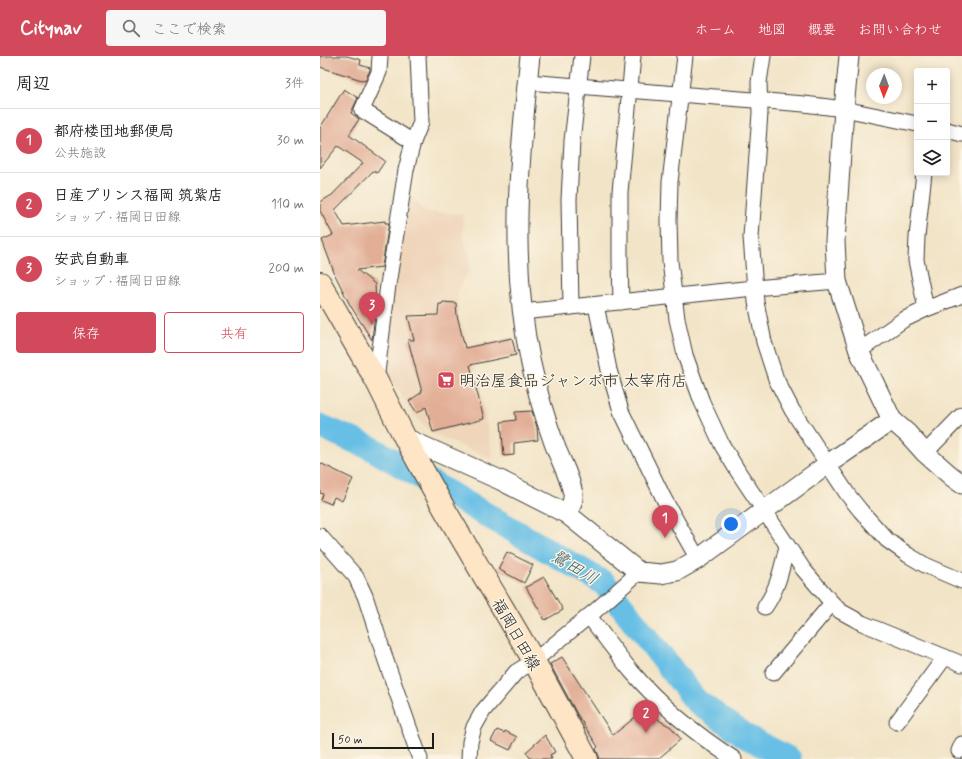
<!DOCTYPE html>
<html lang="ja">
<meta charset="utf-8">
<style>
:root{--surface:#fff;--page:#f6f6f6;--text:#222;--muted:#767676;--line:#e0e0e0;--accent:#d1495b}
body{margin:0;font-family:Mynerve,"Klee One",sans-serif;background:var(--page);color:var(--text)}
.controls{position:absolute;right:12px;top:12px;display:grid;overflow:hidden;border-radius:4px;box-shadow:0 2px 10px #0003}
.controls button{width:36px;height:36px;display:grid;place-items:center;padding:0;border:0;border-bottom:1px solid var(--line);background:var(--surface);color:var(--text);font:20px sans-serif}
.compass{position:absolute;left:546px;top:12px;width:36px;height:36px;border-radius:50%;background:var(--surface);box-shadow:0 2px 10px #0003;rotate:181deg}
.scale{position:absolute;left:12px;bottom:10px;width:102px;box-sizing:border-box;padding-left:4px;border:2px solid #1c1c1c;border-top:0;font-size:11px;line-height:14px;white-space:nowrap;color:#1c1c1c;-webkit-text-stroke:3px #fcf5e5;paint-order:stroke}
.you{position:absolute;left:411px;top:468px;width:14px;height:14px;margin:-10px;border:3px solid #fff;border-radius:50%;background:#1a73e8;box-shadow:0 0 0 6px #1a73e833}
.badge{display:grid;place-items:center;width:26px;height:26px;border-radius:50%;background:var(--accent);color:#fff;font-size:13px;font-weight:700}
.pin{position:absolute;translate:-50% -33px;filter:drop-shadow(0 1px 2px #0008)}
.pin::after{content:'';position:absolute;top:21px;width:14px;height:12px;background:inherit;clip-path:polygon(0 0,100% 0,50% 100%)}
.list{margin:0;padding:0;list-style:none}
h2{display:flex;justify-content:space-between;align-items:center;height:52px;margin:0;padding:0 16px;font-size:17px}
h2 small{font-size:13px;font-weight:400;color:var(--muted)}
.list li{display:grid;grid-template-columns:26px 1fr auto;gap:12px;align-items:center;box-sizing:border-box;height:64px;padding:0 16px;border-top:1px solid var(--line)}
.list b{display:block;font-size:15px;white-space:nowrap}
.list p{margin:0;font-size:13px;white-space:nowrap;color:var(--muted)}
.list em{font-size:13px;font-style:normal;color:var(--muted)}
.actions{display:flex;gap:8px;padding:12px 16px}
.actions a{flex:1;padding:9px 0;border:1px solid var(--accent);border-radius:4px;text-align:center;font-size:14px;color:var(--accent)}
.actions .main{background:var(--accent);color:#fff}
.icon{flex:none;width:22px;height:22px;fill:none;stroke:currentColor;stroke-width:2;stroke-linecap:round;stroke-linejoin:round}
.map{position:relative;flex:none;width:642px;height:703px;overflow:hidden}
header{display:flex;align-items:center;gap:24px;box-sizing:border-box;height:56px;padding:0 20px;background:var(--accent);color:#fff}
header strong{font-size:19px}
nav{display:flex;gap:22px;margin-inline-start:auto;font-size:14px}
.search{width:280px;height:36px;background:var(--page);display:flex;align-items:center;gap:10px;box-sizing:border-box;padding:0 14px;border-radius:4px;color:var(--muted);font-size:15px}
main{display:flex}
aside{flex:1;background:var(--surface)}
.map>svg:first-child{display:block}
.built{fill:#efd6bb}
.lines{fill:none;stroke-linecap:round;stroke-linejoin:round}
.river{stroke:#68bfe5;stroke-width:25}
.building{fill:#e2ae96}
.minor-casing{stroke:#3c3a36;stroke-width:17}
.tertiary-casing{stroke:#3c3a36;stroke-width:21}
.secondary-casing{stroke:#3c3a36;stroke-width:24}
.minor{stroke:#fff;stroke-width:15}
.tertiary{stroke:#fff;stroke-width:19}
.secondary{stroke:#fde5c5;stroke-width:22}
.labels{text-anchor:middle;stroke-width:3;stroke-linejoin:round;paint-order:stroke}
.poi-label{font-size:16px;fill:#1c1c1c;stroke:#fcf5e5;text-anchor:start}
.street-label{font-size:16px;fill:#1c1c1c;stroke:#fcf5e5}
.water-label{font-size:17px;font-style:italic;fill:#3a5d6c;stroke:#fcf5e5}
</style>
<header>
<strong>Citynav</strong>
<div class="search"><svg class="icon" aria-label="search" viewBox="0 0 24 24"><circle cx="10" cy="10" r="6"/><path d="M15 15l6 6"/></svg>ここで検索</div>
<nav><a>ホーム</a><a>地図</a><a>概要</a><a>お問い合わせ</a></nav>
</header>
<main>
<aside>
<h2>周辺<small>3件</small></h2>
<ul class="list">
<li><span class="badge">1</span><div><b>都府楼団地郵便局</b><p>公共施設</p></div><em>30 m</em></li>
<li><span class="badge">2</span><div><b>日産プリンス福岡 筑紫店</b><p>ショップ · 福岡日田線</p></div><em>110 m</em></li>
<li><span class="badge">3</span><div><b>安武自動車</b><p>ショップ · 福岡日田線</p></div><em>200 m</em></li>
</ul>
<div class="actions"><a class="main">保存</a><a>共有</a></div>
</aside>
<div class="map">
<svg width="642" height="703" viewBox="0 0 642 703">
<rect width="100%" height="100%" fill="#fcf5e5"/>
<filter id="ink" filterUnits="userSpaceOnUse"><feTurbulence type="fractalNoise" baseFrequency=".025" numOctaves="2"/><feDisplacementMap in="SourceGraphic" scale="8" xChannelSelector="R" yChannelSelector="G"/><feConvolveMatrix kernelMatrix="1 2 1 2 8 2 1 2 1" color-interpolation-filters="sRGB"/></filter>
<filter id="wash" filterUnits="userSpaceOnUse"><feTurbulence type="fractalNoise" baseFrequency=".012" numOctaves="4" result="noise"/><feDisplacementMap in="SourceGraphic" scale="16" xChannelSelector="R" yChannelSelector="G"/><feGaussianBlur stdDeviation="0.9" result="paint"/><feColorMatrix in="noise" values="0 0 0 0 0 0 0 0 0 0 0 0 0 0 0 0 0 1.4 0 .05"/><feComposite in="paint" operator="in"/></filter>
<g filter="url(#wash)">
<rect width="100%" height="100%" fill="#f2e4c7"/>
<polygon class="built" points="86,132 104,156 143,158 143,181 150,202 149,213 137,237 138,259 146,282 161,332 172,403 112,377 95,360 60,305"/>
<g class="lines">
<polyline class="river" points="0,370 51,392 284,527 376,645 427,681 469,703"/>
</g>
<g id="blocks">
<g class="building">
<polygon points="0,0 27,0 41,4 40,9 50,12 50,14 45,25 0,11"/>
<polygon points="24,33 38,42 31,57 39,63 29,79 65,105 57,117 53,115 15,154 24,170 65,165 65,167 69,167 62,211 37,214 55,228 56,249 52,284 30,249 15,219 2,184 13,179 0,155 0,146 12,139 43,107 18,90 0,112 0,72"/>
<polygon points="123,246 136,247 137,259 145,292 192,282 196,299 150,309 164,363 113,376 106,351 97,357 89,345 102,336 88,284 94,284 88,260 118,259 119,248 122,248"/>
<polygon points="212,355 217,371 218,384 194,387 194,399 184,400 181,366 196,364 195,356"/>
<polygon points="0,407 33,423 22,445 14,441 11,448 1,444 3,438 0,437"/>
<polygon points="187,496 213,509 204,527 178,513"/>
<polygon points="224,521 243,554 225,564 206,531"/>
<polygon points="242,601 293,679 328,651 340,665 351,671 361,683 338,703 280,703 276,693 278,691 257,658 230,608"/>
<polygon points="177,674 184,677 185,675 197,681 190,694 171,685"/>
<polygon points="225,679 235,696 230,699 232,703 211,703 206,696"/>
</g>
</g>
</g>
<g filter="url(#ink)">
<use href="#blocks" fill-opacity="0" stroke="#3c3a36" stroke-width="1"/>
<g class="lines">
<defs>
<g id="minor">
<polyline points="60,0 59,16 42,54 93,86"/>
<polyline points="365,0 350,126 349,164 350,205 357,263 365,299 382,346 402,389 419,417 483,513 512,547 520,555 542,567 642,608"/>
<polyline points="443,0 439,26 440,57 431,181 436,246 444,286 456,323 472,354 528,439 540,454 567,484 588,499 605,509 642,525"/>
<polyline points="207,26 484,48 524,53 597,68"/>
<polyline points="627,74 642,78"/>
<polyline points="604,117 597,181 596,204 606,253"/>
<polyline points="301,246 300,204 300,136 313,0"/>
<polyline points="276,249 289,314 301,355 344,443 378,503"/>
<polyline points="251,251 249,144 252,85 262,0"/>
<polyline points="202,256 434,232 517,225"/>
<polyline points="539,295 583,264 606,253 642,239"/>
<polyline points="56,324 68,229 86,114 93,86 101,66 98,0"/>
<polyline points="605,397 642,359"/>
<polyline points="0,480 36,521 45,540 66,605 100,703"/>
<path d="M445,551C458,532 462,512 467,490"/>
<path d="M269,560C283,579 297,598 312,616C341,650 377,679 414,703"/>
<polyline points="453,617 512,547"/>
<polyline points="577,666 625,601"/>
<polyline points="639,695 642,688"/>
<polyline points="149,703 150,686 154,671 163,655 196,616 214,605 275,555 319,516"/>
</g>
<g id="tertiary">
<path d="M210,0C199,103 189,206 211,308C217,335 225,362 234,387C240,404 250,420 253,438C254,445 250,452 247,458"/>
<polyline points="529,0 524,53 515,185 517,225 539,295 572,364 588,378 605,397 631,420 642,428"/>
<polyline points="85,382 180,424 247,458 319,516 341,518 357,515 378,503 508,408 572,364"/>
</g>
<polyline id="secondary" points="0,227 56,324 85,382 125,454 214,605 267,703"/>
</defs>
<use href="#minor" class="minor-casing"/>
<use href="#tertiary" class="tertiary-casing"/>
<use href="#secondary" class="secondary-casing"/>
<use href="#minor" class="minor"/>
<use href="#tertiary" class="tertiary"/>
<use href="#secondary" class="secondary"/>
</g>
</g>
<defs>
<symbol id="supermarket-square" viewBox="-11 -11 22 22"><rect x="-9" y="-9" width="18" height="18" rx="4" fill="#d1495b" stroke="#fcf5e5"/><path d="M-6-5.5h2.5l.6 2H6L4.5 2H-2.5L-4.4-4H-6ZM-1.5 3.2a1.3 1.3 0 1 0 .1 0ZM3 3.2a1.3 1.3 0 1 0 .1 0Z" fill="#fff"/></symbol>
</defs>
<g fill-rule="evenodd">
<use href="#supermarket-square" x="116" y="314" width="20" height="20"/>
</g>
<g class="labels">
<g class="poi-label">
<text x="139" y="330">明治屋食品ジャンボ市 太宰府店</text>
</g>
<g class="street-label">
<text transform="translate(197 578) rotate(60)" y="6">福岡日田線</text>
</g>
<g class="water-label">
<text transform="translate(255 511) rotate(31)" y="6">鷺田川</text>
</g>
</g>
</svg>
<div class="controls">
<button>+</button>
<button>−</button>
<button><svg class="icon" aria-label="layers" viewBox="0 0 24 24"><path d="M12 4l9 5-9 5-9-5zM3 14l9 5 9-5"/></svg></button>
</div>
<svg class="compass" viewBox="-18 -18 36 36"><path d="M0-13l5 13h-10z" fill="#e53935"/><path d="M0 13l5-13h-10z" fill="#767676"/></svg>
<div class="scale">50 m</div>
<div class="you"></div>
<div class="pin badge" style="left:345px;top:482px">1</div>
<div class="pin badge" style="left:326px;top:677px">2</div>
<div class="pin badge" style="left:52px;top:269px">3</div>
</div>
</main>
